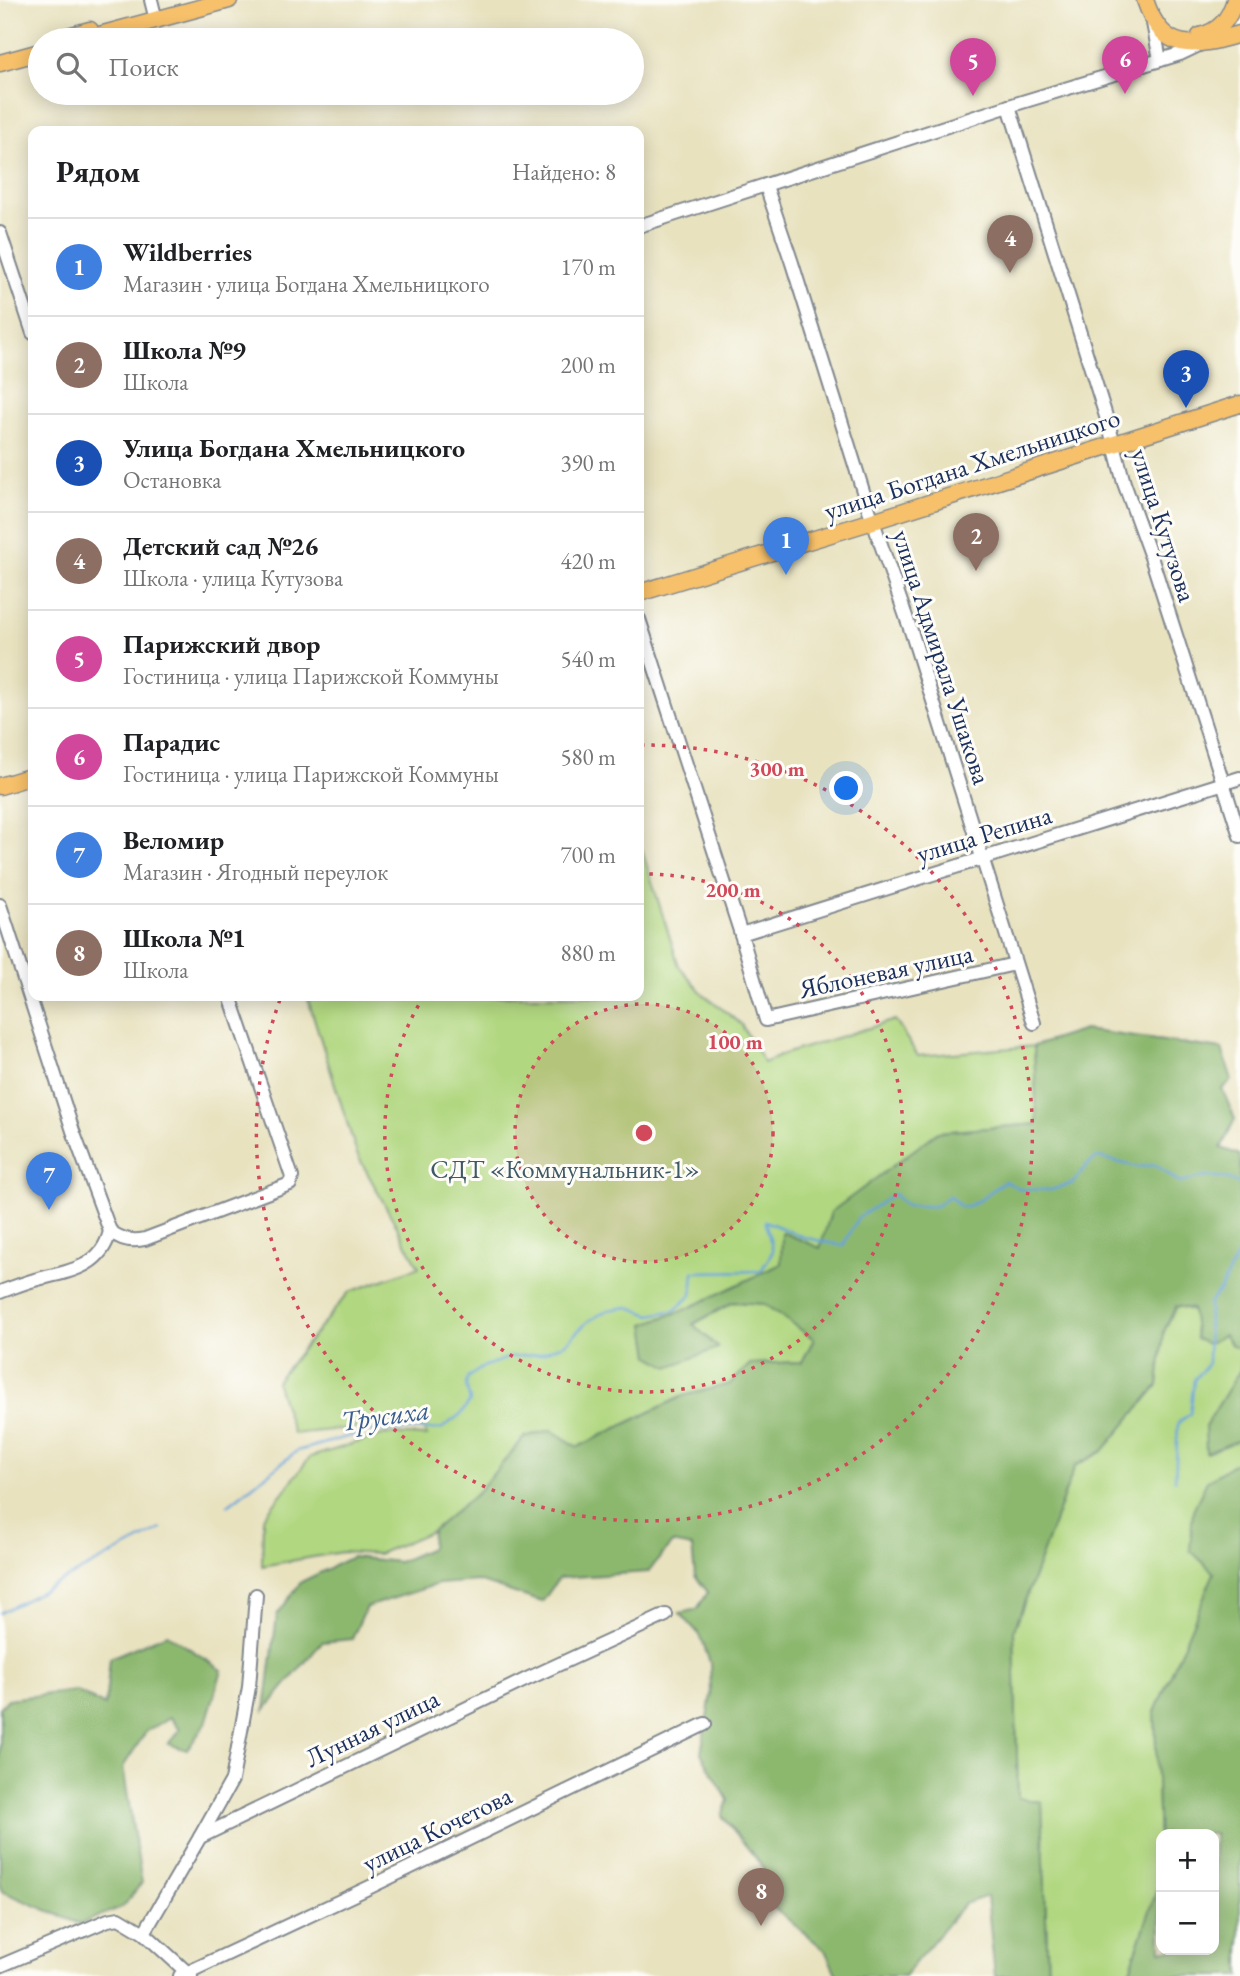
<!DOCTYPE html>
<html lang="ru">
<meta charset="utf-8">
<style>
:root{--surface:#fff;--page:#f6f6f6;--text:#202124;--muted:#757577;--line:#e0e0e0;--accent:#111827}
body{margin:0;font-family:"EB Garamond",serif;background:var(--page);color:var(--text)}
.controls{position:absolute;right:21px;bottom:21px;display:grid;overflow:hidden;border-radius:14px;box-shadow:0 4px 18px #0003}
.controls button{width:63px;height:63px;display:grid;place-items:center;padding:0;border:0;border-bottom:2px solid var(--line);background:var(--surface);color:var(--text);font:35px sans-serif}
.you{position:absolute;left:847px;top:789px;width:24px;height:24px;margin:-18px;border:5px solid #fff;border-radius:50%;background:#1a73e8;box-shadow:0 0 0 10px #1a73e833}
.badge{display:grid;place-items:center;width:46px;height:46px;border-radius:50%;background:var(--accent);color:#fff;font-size:23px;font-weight:700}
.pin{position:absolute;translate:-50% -58px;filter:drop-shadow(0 2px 4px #0008)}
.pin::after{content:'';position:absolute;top:37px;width:24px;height:21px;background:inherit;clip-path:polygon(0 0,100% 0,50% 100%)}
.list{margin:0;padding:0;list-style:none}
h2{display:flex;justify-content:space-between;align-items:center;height:91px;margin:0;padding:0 28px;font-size:30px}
h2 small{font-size:23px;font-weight:400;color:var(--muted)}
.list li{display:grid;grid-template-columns:46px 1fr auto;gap:21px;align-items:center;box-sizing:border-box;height:98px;padding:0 28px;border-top:2px solid var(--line)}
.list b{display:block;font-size:26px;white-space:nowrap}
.list p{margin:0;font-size:23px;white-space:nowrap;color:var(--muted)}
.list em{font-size:23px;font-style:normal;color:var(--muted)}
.icon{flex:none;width:38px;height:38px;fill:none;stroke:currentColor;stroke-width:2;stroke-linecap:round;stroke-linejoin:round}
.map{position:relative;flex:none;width:1240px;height:1976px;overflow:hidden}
.search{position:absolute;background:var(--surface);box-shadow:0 4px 18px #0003;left:28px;top:28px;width:616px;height:77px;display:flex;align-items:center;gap:18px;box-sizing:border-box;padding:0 24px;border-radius:38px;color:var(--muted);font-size:26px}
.panel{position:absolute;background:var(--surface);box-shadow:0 4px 18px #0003;left:28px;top:126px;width:616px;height:875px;border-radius:14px}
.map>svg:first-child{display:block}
.green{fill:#b1d780;stroke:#66836f;stroke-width:2}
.forest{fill:#8cb86e;stroke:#547466;stroke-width:2;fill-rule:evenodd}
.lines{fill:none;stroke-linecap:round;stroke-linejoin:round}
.stream{stroke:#68a3d8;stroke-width:2.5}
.minor-casing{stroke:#82888e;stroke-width:16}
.major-casing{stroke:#82888e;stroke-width:19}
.minor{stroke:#fff;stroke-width:12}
.major{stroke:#f7c06b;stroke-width:16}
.ring{fill:none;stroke:#d1495b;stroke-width:3.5;stroke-dasharray:3.5 7}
.labels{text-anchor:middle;stroke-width:6;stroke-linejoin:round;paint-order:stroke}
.street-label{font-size:26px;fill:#1b2f5e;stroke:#fdfcf7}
.park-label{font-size:26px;fill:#405966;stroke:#fdfcf7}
.water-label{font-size:28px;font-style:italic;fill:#3a5d8f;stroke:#fdfcf7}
.centre{fill:#d1495b;stroke:#fdfcf7;stroke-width:3.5}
.ring-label{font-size:21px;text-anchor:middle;font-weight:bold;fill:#d1495b;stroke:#fdfcf7;stroke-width:6;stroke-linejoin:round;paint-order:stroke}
</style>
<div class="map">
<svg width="1240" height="1976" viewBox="0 0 1240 1976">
<rect width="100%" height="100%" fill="#fdfcf7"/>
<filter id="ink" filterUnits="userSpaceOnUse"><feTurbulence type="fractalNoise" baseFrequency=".0143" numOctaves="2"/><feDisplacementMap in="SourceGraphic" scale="14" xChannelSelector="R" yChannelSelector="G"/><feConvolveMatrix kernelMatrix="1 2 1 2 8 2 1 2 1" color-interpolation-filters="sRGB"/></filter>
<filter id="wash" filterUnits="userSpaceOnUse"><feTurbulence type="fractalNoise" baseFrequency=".00686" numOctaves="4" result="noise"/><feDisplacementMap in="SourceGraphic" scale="28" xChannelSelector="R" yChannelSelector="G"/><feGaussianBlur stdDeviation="1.57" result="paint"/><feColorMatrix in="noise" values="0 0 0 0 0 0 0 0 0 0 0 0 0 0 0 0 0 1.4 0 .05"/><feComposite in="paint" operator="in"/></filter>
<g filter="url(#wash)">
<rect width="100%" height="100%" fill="#e8e2bf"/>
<g class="green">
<polygon points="639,841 679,966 703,994 741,1024 764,1063 784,1054 895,1020 918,1056 1034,1046 1037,1124 938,1132 820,1248 689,1308 646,1324 717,1349 692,1325 734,1302 764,1304 814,1339 802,1362 750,1364 731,1384 683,1396 578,1447 551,1430 525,1437 476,1494 432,1531 378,1554 342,1552 262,1566 263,1518 310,1457 385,1434 427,1436 417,1421 293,1434 276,1381 349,1292 419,1267 357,1154 307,996 639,996"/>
<path d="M1177,1306C1195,1309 1210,1321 1224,1335C1230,1341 1232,1346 1240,1349V1370L1205,1427L1207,1452L1240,1440V1460L1207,1481L1215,1573L1155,1712L1160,1881L1128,1976H1048L1042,1802L1018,1799L1014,1630L1075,1465L1103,1451L1158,1385L1164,1331Z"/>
</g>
<g class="forest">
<polygon points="1084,1030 1222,1049 1232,1080 1222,1089 1235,1119 1221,1148 1240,1155 1240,1349 1232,1346 1224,1335 1208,1344 1196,1339 1192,1309 1176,1306 1164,1331 1158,1385 1103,1451 1075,1466 1014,1630 1018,1798 1042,1802 1048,1976 995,1976 987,1896 964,1904 904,1976 837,1976 825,1950 756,1893 766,1876 763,1867 722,1816 728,1800 701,1753 711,1695 710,1663 700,1635 680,1613 697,1609 708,1592 695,1576 692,1547 672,1543 648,1572 559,1578 542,1602 478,1581 438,1584 366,1607 352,1639 322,1642 265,1710 277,1615 301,1582 352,1557 399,1562 431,1548 432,1531 476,1494 525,1437 551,1430 578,1447 683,1396 730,1384 750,1364 802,1362 814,1339 764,1304 733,1302 693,1324 718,1348 669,1367 650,1356 645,1324 689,1308 781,1264 782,1232 820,1248 831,1212 938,1132 1037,1124 1034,1046"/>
<polygon points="1240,1370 1240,1440 1206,1453 1205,1427"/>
<path d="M1240,1460V1976H1128L1160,1881L1155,1712L1214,1573L1190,1550L1193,1510L1207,1481ZM1214,1834V1950H1161V1834Z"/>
<polygon points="167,1634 222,1670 206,1723 187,1750 168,1744 180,1730 170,1717 146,1732 123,1767 142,1883 122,1907 80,1924 3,1892 0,1883 0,1708 8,1699 76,1691 105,1706 110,1658"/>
</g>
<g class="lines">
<g class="stream">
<polyline points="1175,1480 1178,1423 1190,1414 1194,1380 1208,1363 1209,1303 1220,1290 1240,1250"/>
<path d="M228,1505L297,1451L368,1431L441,1429L461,1414L470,1401L466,1384L468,1377L485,1366L511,1357L539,1354L566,1343L587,1322L608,1310L629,1307L651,1315L675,1310L692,1295L694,1272L761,1271L773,1251L765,1221L803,1237L843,1246L858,1218L894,1194L906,1206H936L949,1196L961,1207C982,1204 988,1191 1005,1181L1020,1189L1051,1190L1073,1183L1086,1166L1098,1157L1137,1167L1156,1165L1180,1183C1199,1176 1221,1173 1240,1184"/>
<polyline points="0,1613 161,1529"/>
</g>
</g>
</g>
<g filter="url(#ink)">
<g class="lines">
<defs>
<g id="minor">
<polyline points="151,0 154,12"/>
<polyline points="1153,23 1160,60"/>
<polyline points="1009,106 1109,426 1124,483 1152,560 1240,836"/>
<polyline points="766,186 792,263 867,504 912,634 1034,1023"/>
<polyline points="639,226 1009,106 1180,54 1201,44"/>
<polyline points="0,233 33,333"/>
<polyline points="639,619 741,934 766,1020 1015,964"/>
<polyline points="0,905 73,1131 110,1231"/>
<polyline points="741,934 1240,778"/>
<path d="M110,1231C121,1240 132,1242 145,1239L290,1184L292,1177L230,996"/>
<path d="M0,1292C14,1287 28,1281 42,1278C72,1271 102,1266 110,1231"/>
<polyline points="200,1837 232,1780 249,1687 256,1595"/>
<polyline points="144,1933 200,1837 527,1679 666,1615"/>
<polyline points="0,1966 108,1920 119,1918 144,1933 191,1976"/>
<polyline points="180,1976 370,1887 705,1724"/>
</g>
<g id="major">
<path d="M1145,0C1163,55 1194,47 1240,34"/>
<path d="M1200,36C1220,31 1229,19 1235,0"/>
<polyline points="54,40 90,30"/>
<polyline points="81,40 229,0"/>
<polyline points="0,63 40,52"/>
<polyline points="639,593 873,521 1240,404"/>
<polyline points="0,786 33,776"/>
</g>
</defs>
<use href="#minor" class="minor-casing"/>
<use href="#major" class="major-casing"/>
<use href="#minor" class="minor"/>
<use href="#major" class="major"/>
</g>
</g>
<circle cx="644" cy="1133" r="129" fill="#d1495b" fill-opacity=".12"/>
<g class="ring">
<circle cx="644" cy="1133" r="129"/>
<path d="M639 874A259 259 0 1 1 424 996"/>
<path d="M641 745A388 388 0 1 1 281 997"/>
</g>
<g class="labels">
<g class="street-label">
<text transform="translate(972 464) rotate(-18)" y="9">улица Богдана Хмельницкого</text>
<text transform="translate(1164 525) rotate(72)" y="9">улица Кутузова</text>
<text transform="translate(942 657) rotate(72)" y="9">улица Адмирала Ушакова</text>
<text transform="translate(984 834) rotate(-17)" y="9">улица Репина</text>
<text transform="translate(886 971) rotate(-12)" y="9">Яблоневая улица</text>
<text transform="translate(372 1728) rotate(-26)" y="9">Лунная улица</text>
<text transform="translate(437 1829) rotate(-26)" y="9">улица Кочетова</text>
</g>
<g class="park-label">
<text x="565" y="1178">СДТ «Коммунальник-1»</text>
</g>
<g class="water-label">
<text transform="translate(385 1415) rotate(-8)" y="10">Трусиха</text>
</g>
</g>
<circle cx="644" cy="1133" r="10" class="centre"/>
<g class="ring-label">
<text x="777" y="776">300 m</text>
<text x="733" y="897">200 m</text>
<text x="735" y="1049">100 m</text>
</g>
</svg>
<div class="controls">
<button>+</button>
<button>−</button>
</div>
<div class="you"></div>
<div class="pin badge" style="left:786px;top:575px;background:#3f7fe0">1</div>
<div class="pin badge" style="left:976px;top:571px;background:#8d6e63">2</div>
<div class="pin badge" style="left:1186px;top:408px;background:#1a4fb4">3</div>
<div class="pin badge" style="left:1010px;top:273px;background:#8d6e63">4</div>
<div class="pin badge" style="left:973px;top:96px;background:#d1479c">5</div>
<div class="pin badge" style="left:1125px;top:94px;background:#d1479c">6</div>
<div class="pin badge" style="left:49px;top:1210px;background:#3f7fe0">7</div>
<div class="pin badge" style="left:761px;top:1926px;background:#8d6e63">8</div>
<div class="search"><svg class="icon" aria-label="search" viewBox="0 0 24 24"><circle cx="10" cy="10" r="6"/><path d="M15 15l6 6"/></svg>Поиск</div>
<section class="panel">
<h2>Рядом<small>Найдено: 8</small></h2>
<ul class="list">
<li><span class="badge" style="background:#3f7fe0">1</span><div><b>Wildberries</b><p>Магазин · улица Богдана Хмельницкого</p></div><em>170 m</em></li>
<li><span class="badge" style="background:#8d6e63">2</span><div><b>Школа №9</b><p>Школа</p></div><em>200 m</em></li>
<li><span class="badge" style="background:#1a4fb4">3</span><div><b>Улица Богдана Хмельницкого</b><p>Остановка</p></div><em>390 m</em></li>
<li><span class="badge" style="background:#8d6e63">4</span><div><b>Детский сад №26</b><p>Школа · улица Кутузова</p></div><em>420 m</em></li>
<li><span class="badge" style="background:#d1479c">5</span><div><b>Парижский двор</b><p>Гостиница · улица Парижской Коммуны</p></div><em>540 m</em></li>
<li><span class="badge" style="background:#d1479c">6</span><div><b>Парадис</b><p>Гостиница · улица Парижской Коммуны</p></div><em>580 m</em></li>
<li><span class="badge" style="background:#3f7fe0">7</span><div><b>Веломир</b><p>Магазин · Ягодный переулок</p></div><em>700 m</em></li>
<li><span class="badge" style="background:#8d6e63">8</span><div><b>Школа №1</b><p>Школа</p></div><em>880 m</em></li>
</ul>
</section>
</div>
